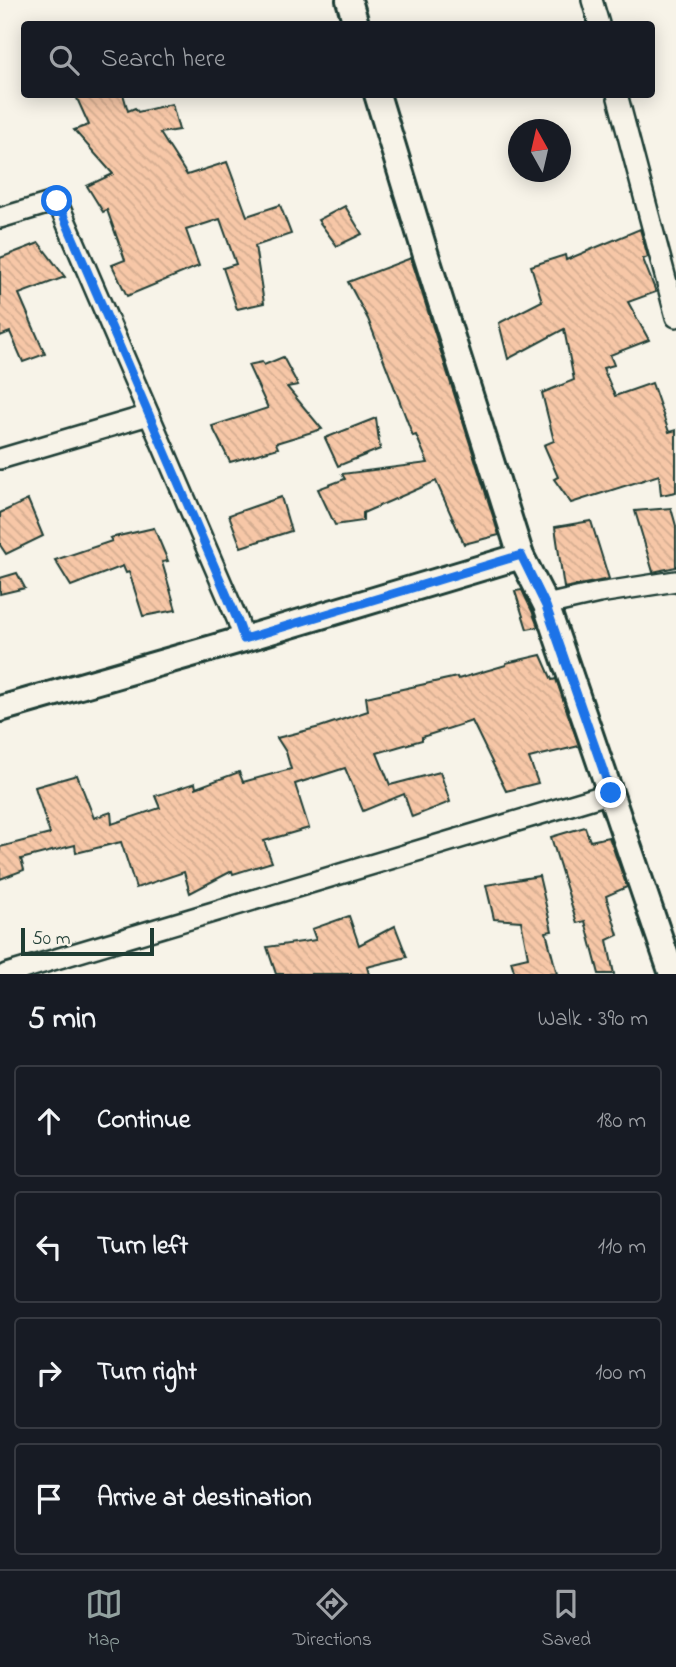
<!DOCTYPE html>
<meta charset="utf-8">
<style>
:root{--surface:#171b24;--page:#20242c;--text:#f1f3f6;--muted:#9ea1a6;--line:#363941;--accent:#92a19f}
body{margin:0;font-family:"Indie Flower",sans-serif;background:var(--page);color:var(--text)}
.compass{position:absolute;left:508px;top:119px;width:63px;height:63px;border-radius:50%;background:var(--surface);box-shadow:0 4px 18px #0003;rotate:352deg}
.scale{position:absolute;left:21px;bottom:18px;width:133px;box-sizing:border-box;padding-left:7px;border:4px solid #1f3d34;border-top:0;font-size:19px;line-height:24px;white-space:nowrap;color:#1f3d34;-webkit-text-stroke:5px #f7f3e8;paint-order:stroke}
.stop{position:absolute;width:21px;height:21px;margin:-16px;border:5px solid #1a73e8;border-radius:50%;background:#fff}
.stop.end{background:#1a73e8;border-color:#fff;box-shadow:0 2px 7px #0008}
.list{margin:0;padding:0;list-style:none}
h2{display:flex;justify-content:space-between;align-items:center;height:91px;margin:0;padding:0 28px;font-size:30px}
h2 small{font-size:23px;font-weight:400;color:var(--muted)}
.list li{display:grid;grid-template-columns:46px 1fr auto;gap:21px;align-items:center;box-sizing:border-box;height:112px;margin:0 14px 14px;padding:0 14px;border:2px solid var(--line);border-radius:7px}
.list b{display:block;font-size:26px;white-space:nowrap}
.list em{font-size:23px;font-style:normal;color:var(--muted)}
.icon{flex:none;width:38px;height:38px;fill:none;stroke:currentColor;stroke-width:2;stroke-linecap:round;stroke-linejoin:round}
.map{position:relative;flex:none;width:676px;height:974px;overflow:hidden}
.search{position:absolute;background:var(--surface);box-shadow:0 4px 18px #0003;left:21px;right:21px;top:21px;height:77px;display:flex;align-items:center;gap:18px;box-sizing:border-box;padding:0 24px;border-radius:7px;color:var(--muted);font-size:26px}
.sheet{height:595px;background:var(--surface)}
nav{display:flex;justify-content:space-around;align-items:center;box-sizing:border-box;height:98px;border-top:2px solid var(--line);background:var(--surface);font-size:19px;color:var(--muted)}
nav a{display:grid;justify-items:center;gap:4px}
nav .on{color:var(--accent)}
.map>svg:first-child{display:block}
.building{fill:url(#building-back-hatch);stroke:#1f3d34;stroke-width:2}
.lines{fill:none;stroke-linecap:round;stroke-linejoin:round}
.minor-casing{stroke:#1f3d34;stroke-width:24}
.tertiary-casing{stroke:#1f3d34;stroke-width:30}
.minor{stroke:#f7f3e8;stroke-width:19}
.tertiary{stroke:#f7f3e8;stroke-width:24}
.route{stroke:#1a73e8;stroke-width:9}
</style>
<div class="map">
<svg width="676" height="974" viewBox="0 0 676 974">
<defs>
<pattern id="building-back-hatch" width="6" height="6" patternUnits="userSpaceOnUse" patternTransform="scale(1.75)"><rect width="6" height="6" fill="#f7c7a7"/><path d="M-1 5l2 2M0 0l6 6M5-1l2 2" fill="none" stroke="#d3ac90"/></pattern>
</defs>
<rect width="100%" height="100%" fill="#f7f3e8"/>
<filter id="ink" filterUnits="userSpaceOnUse"><feTurbulence type="fractalNoise" baseFrequency=".0143" numOctaves="2"/><feDisplacementMap in="SourceGraphic" scale="14" xChannelSelector="R" yChannelSelector="G"/><feConvolveMatrix kernelMatrix="1 2 1 2 8 2 1 2 1" color-interpolation-filters="sRGB"/></filter>
<g filter="url(#ink)">
<g class="building">
<polygon points="75,94 123,94 128,111 135,108 138,112 172,104 179,130 160,133 187,175 227,162 247,216 280,205 291,234 255,246 264,303 237,309 223,268 236,264 220,219 186,230 199,266 127,296 112,265 125,260 107,210 103,212 87,186 113,174 74,130 89,125"/>
<polygon points="345,206 362,234 337,246 318,220"/>
<polygon points="640,229 648,257 643,259 656,292 628,302 649,340 610,355 614,365 603,368 615,396 652,383 669,432 676,430 676,492 661,495 659,475 571,503 554,479 558,477 544,445 554,441 542,393 574,380 564,329 508,359 499,323 542,301 531,266 565,255 566,260"/>
<polygon points="39,243 65,277 19,294 45,354 23,362 10,332 0,336 0,258"/>
<polygon points="411,258 499,535 464,544 436,481 363,513 363,521 335,525 318,489 345,479 342,474 428,463 416,435 413,436 368,319 348,282"/>
<polygon points="283,357 298,385 287,387 322,429 276,443 278,448 230,462 212,426 268,408 248,365 262,362 264,365"/>
<polygon points="376,418 380,449 338,466 325,438"/>
<polygon points="281,497 291,531 241,547 229,515"/>
<polygon points="28,500 43,536 6,554 0,545 0,513"/>
<polygon points="671,508 676,526 676,567 653,572 635,511"/>
<polygon points="591,521 609,579 564,588 555,527"/>
<polygon points="154,528 168,561 162,562 176,610 143,616 129,572 126,573 123,566 71,586 55,560 112,541 110,538"/>
<polygon points="17,573 25,588 0,594 0,578"/>
<polygon points="522,590 532,611 538,627 527,629 515,591"/>
<polygon points="541,655 552,680 556,679 579,746 529,758 538,783 506,791 472,721 422,737 422,740 377,753 390,785 440,772 450,802 412,817 404,794 363,811 345,768 295,784 309,828 264,841 272,862 233,874 232,871 190,893 184,872 136,888 121,842 76,853 75,845 21,859 24,870 0,879 0,847 50,834 35,787 77,775 94,818 111,812 112,824 160,808 155,796 195,783 196,788 239,772 243,782 291,769 286,752 277,738 320,727 368,711 366,697 457,677 458,679 506,665 506,663"/>
<polygon points="585,827 590,841 609,837 627,887 606,896 618,935 607,940 614,974 599,974 585,921 577,923 551,837"/>
<polygon points="539,876 552,931 546,932 557,974 515,974 511,961 528,957 521,921 494,919 486,885"/>
<polygon points="349,916 359,945 395,926 407,957 367,967 369,974 276,974 267,947 316,940 312,929"/>
</g>
<g class="lines">
<defs>
<g id="minor">
<polyline points="592,0 599,24"/>
<polyline points="617,94 676,317"/>
<polyline points="0,218 57,201 237,619 244,639"/>
<polyline points="0,459 149,415"/>
<polyline points="546,605 599,593 676,581"/>
<polyline points="6,974 611,793"/>
</g>
<g id="tertiary">
<polyline points="349,0 356,24"/>
<polyline points="377,94 425,252 521,556 546,605 672,974"/>
<polyline points="0,709 244,639 521,556"/>
</g>
</defs>
<use href="#minor" class="minor-casing"/>
<use href="#tertiary" class="tertiary-casing"/>
<use href="#minor" class="minor"/>
<use href="#tertiary" class="tertiary"/>
</g>
</g>
<g class="lines" filter="url(#ink)">
<polyline class="route" points="57,201 237,619 244,639 521,555 546,606 611,793"/>
</g>
</svg>
<svg class="compass" viewBox="-18 -18 36 36"><path d="M0-13l5 13h-10z" fill="#e53935"/><path d="M0 13l5-13h-10z" fill="#9ea1a6"/></svg>
<div class="scale">50 m</div>
<div class="stop" style="left:57px;top:201px"></div>
<div class="stop end" style="left:611px;top:793px"></div>
<div class="search"><svg class="icon" aria-label="search" viewBox="0 0 24 24"><circle cx="10" cy="10" r="6"/><path d="M15 15l6 6"/></svg>Search here</div>
</div>
<section class="sheet">
<h2>5 min<small>Walk · 390 m</small></h2>
<ul class="list">
<li><svg class="icon" aria-label="ahead" viewBox="0 0 24 24"><path d="M12 20V5M6 11l6-6 6 6"/></svg><div><b>Continue</b></div><em>180 m</em></li>
<li><svg class="icon" aria-label="left" viewBox="0 0 24 24"><path d="M17 20v-9H6M10 6l-5 5 5 5"/></svg><div><b>Turn left</b></div><em>110 m</em></li>
<li><svg class="icon" aria-label="right" viewBox="0 0 24 24"><path d="M7 20v-9h11M14 6l5 5-5 5"/></svg><div><b>Turn right</b></div><em>100 m</em></li>
<li><svg class="icon" aria-label="arrive" viewBox="0 0 24 24"><path d="M6 21V4h12l-3 4 3 4H6"/></svg><div><b>Arrive at destination</b></div></li>
</ul>
</section>
<nav>
<a class="on"><svg class="icon" aria-label="map" viewBox="0 0 24 24"><path d="M3 6l6-2 6 2 6-2v14l-6 2-6-2-6 2zM9 4v14M15 6v14"/></svg>Map</a>
<a><svg class="icon" aria-label="directions" viewBox="0 0 24 24"><path d="M12 3l9 9-9 9-9-9zM9 14v-3h6M13 9l2 2-2 2"/></svg>Directions</a>
<a><svg class="icon" aria-label="saved" viewBox="0 0 24 24"><path d="M7 4h10v16l-5-4-5 4z"/></svg>Saved</a>
</nav>
